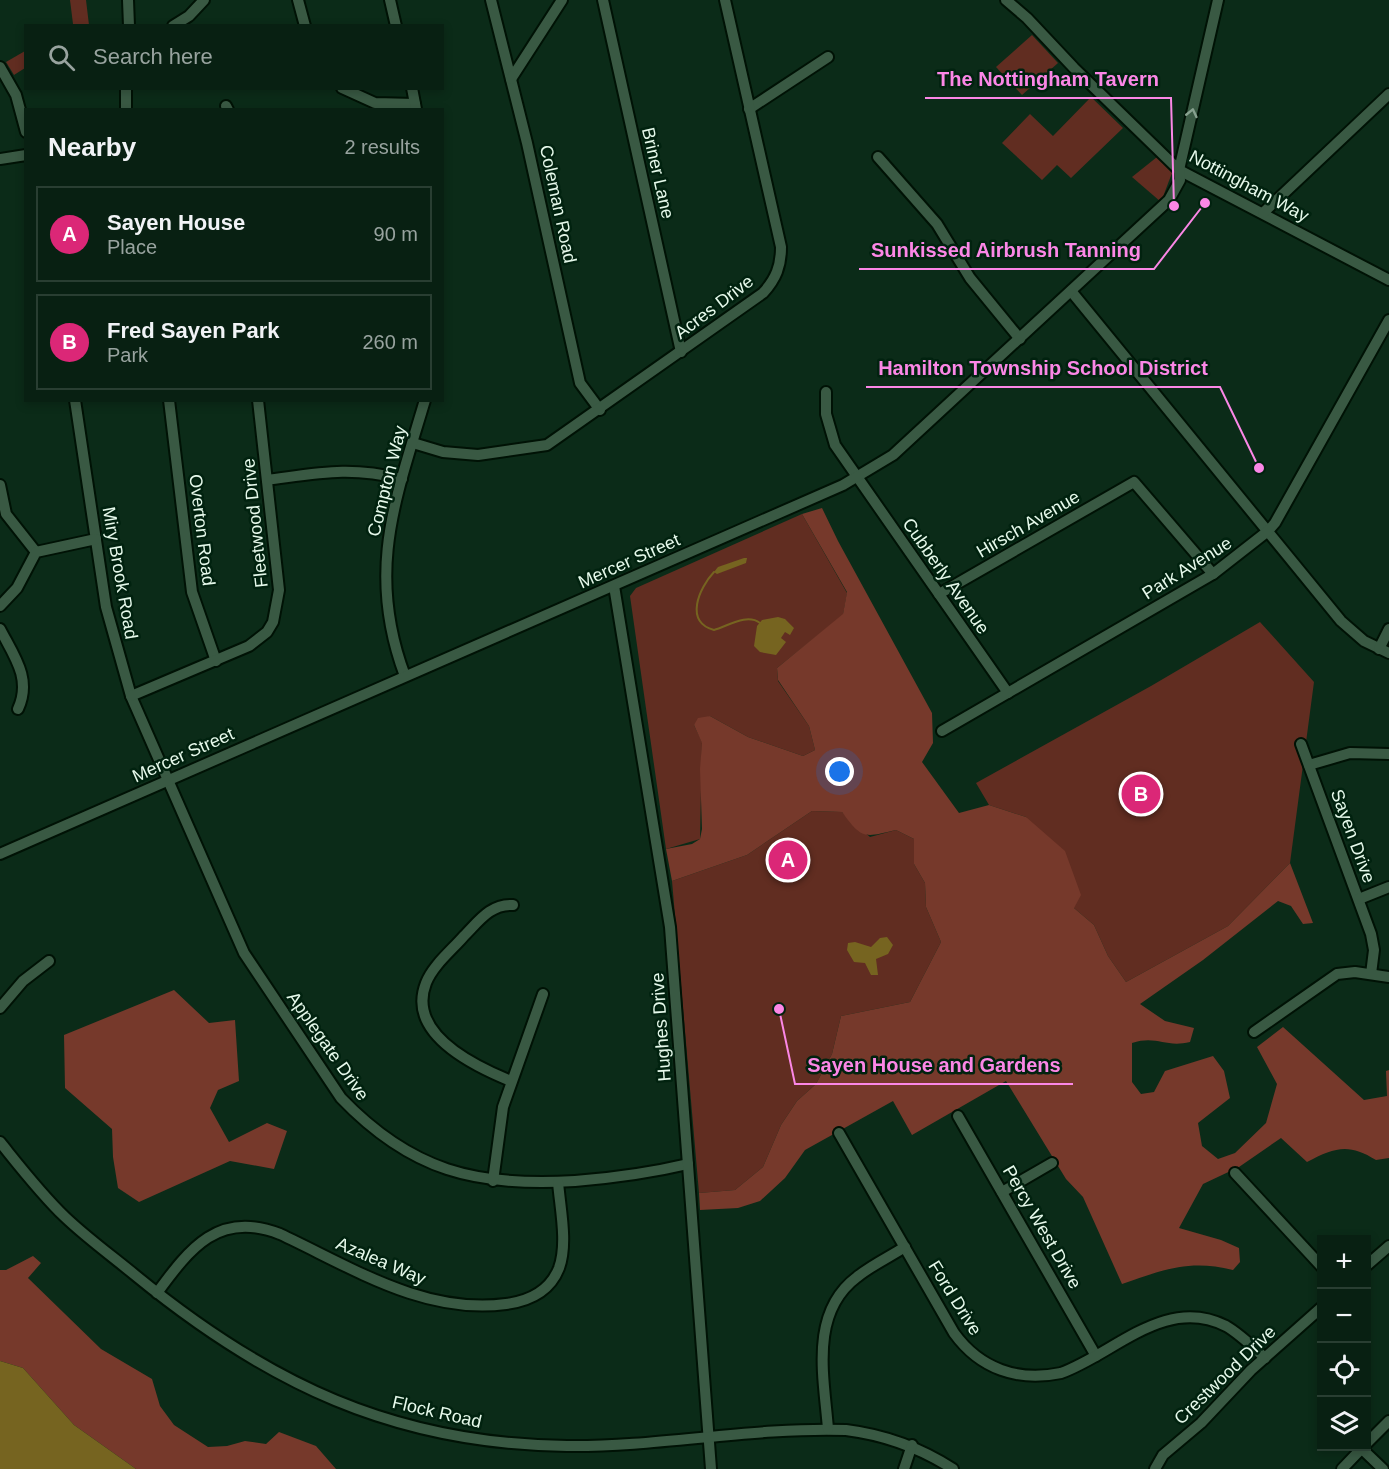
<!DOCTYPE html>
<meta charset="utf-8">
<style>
:root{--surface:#082012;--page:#11281b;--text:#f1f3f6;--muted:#98a39f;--line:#293e32;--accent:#db2777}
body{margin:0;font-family:Helvetica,sans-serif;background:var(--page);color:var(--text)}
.controls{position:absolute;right:18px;bottom:18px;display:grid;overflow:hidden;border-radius:0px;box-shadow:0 3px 9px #0003}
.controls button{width:54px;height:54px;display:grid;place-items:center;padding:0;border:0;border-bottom:2px solid var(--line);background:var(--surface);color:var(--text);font:30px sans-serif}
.you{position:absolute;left:840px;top:772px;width:21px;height:21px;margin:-15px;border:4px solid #fff;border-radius:50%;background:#1a73e8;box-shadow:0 0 0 9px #1a73e833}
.badge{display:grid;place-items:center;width:39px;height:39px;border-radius:50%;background:var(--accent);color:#fff;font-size:20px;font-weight:700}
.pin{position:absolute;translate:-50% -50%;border:3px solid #fff;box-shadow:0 2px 6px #0006}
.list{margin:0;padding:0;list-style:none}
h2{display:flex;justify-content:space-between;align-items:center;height:78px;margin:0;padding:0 24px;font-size:26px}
h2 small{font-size:20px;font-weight:400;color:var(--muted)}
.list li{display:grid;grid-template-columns:39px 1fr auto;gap:18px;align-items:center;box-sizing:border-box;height:96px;margin:0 12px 12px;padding:0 12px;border:2px solid var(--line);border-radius:0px}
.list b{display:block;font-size:22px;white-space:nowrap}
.list p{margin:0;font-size:20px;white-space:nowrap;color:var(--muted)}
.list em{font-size:20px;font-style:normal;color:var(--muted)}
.icon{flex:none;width:33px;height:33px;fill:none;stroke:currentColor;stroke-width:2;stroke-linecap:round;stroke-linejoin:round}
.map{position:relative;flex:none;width:1389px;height:1469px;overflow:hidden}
.search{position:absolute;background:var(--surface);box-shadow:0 3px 9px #0003;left:24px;top:24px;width:420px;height:66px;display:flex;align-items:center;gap:15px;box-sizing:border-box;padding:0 21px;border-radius:0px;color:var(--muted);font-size:22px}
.panel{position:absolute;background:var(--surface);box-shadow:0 3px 9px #0003;left:24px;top:108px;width:420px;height:294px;border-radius:0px}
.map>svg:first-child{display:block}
.green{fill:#612d21}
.forest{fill:#76392b}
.water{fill:#766420}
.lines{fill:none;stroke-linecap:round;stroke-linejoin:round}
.stream{stroke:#766420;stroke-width:2}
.minor-casing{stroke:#001205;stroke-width:14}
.minor{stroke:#395943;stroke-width:10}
.oneway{stroke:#87a18f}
.labels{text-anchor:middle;stroke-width:5;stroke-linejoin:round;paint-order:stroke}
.street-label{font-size:18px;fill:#e6f9eb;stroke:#01220f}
.leader{fill:none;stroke:#fb87e6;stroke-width:2}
.callout-dot{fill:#fb87e6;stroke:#01220f;stroke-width:2}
.callout-label{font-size:20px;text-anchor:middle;font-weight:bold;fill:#fb87e6;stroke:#01220f;stroke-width:5;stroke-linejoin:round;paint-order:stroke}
</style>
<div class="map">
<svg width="1389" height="1469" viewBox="0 0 1389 1469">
<rect width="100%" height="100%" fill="#0b2b18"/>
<g class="green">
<polygon points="70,0 86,0 89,25 70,25 73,24"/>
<polygon points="1032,35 1058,63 1022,95 996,67"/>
<polygon points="25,51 25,68 14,75 6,62"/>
<polygon points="1091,97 1123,128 1071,178 1057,165 1042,180 1002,143 1030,114 1053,136"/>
<polygon points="1157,157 1172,173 1161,202 1132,177"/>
<polygon points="802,514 847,593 843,615 777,668 778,681 809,726 815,750 803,756 748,737 710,716 694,725 702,742 700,839 666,849 630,596 636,588"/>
<polygon points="1260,622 1314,682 1290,863 1228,926 1126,982 1108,956 1094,925 1074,908 1026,817 989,805 976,783 1151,686"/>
<polygon points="812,811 842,812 870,837 896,830 914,839 914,864 925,883 926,907 941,942 910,1002 841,1016 832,1054 816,1084 797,1101 781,1125 763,1167 735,1190 699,1193 672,881 747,855"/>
</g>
<g class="forest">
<path d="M822,508L838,541L932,713L933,743L922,762L959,813L989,805L1026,817L1065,851L1081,895L1074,908L1094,925L1108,956L1126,982L1228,926L1290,863L1313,923L1303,924L1291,906L1278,901L1203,960L1140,1004L1165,1021L1194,1028L1190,1042C1165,1048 1157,1035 1132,1043V1082L1141,1094L1154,1092L1165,1071L1213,1056L1224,1071L1230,1098L1198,1123L1202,1146L1218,1159L1235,1153L1266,1123L1277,1084L1257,1047L1283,1027L1364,1100L1387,1096L1386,1071L1389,1070V1158L1376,1160C1349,1143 1335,1147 1307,1162L1281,1138L1239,1167L1203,1184L1179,1228L1221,1240L1239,1248L1240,1262L1233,1270C1189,1259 1163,1270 1122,1284L1083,1197L1066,1179L1006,1081L912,1135L893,1101L805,1150L785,1178L760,1201L738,1208L700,1210L699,1193L735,1190L763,1167L781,1125L797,1101L816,1084L832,1054L841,1016L910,1002L941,942L926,907L925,883L914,864V839L896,830C863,838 862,839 842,812L812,811L747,855L672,881L666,849L692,844L700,839L702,829L700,769L702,743L694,725L698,718L710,716L748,737L803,756L815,750L809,726L778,680L777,668L843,614L847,592L802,514Z"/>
<polygon points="174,990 209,1023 235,1020 239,1081 218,1090 210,1108 229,1142 267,1123 287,1131 274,1169 230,1161 139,1202 118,1188 113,1157 112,1129 65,1088 64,1035"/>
<polygon points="33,1256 41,1263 28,1278 101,1349 152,1379 160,1406 174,1425 208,1447 227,1446 245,1441 266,1444 279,1432 316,1446 336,1469 136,1469 74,1425 23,1368 0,1361 0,1270 6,1270"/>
</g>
<g class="water">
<polygon points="744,558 747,558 746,563 717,574 714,572 718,567"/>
<polygon points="778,617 785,619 794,628 790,635 785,632 781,638 786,642 776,655 760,652 754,646 757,626 762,620"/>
<polygon points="887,937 893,945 888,954 876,959 878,975 871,975 865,963 854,962 847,950 848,943 855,942 871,947 880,938"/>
<polygon points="0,1361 23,1368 74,1425 136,1469 0,1469"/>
</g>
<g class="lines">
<path class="stream" d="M714,572C699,588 684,622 714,630C728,626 747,613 760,623"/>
<defs>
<g id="minor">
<polyline points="128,0 129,26"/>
<polyline points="298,0 305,26"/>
<polyline points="390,0 396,26"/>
<polyline points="491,0 527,143 580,383 600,410"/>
<polyline points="603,0 681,352"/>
<polyline points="1006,0 1027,18 1074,68 1179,170 1389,280"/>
<polyline points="173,26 189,16 204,0"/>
<polyline points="0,67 16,95 26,132"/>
<polyline points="511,79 562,0"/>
<polyline points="126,88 126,110"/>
<polyline points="342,88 375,103 415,104"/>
<polyline points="412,88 416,109"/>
<polyline points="226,106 228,110"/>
<polyline points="749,109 828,57"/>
<polyline points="878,157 937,224 970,278 1020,339"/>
<polyline points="0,159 26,155"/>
<polyline points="1263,213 1389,94"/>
<polyline points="1071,291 1341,621 1364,641 1389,653"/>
<polyline points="826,392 826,414 835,445 1008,693"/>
<path d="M75,400L106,607L131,696L244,953L341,1098C411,1171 476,1187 575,1181C613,1178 650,1173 688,1164"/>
<polyline points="169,400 192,592 216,661"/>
<path d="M413,443L443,452L478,455L547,445L763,293C776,279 781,266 781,247L725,0"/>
<path d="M267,480C320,473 349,466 402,479"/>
<polyline points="0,485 6,514 36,552"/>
<polyline points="614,586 670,927 711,1469"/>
<polyline points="939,594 1134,482 1213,574"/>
<polyline points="0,606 17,588 36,552 96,539"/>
<path d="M0,629C14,656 32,679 18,709"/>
<polyline points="1379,649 1389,629"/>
<path d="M405,676C366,572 395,501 425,400"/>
<polyline points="131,696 249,646 267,632 273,622 279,590 258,400"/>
<polyline points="942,731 1213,574 1268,531 1275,523 1389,320"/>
<polyline points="1301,744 1371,934 1374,950 1371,974"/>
<polyline points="1309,765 1350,753 1389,754"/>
<polyline points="0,854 843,485 893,455 1169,200 1180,180 1179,170 1218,0"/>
<polyline points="1359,899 1389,887"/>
<polyline points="0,1008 23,981 49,961"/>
<polyline points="1254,1032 1337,974 1355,972 1389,977"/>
<path d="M511,1081C474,1066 406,1034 426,983C433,965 452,950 464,936C479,921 490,904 513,905"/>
<polyline points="958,1116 1096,1356"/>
<path d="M839,1133L954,1333C980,1369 1018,1382 1061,1373C1114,1354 1165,1295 1226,1326C1240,1334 1253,1347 1265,1358"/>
<path d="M0,1142C21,1168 41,1194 65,1217C87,1238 112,1256 135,1275C267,1383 393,1444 567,1446C660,1447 753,1427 846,1430C886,1435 919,1447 953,1469"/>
<polyline points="1235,1173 1322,1267"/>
<polyline points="493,1181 503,1107 543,994"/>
<polyline points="1002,1192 1052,1163"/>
<polyline points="1366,1266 1389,1246"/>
<path d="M157,1293C190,1248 219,1210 280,1234C351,1267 424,1315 506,1304C529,1301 550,1291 559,1268C568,1243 560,1208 558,1182"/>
<path d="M828,1429C824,1377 809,1313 857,1277C872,1265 889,1257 905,1247"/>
<polyline points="1366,1444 1389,1421"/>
<polyline points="1362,1449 1383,1469"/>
<polyline points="904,1469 912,1445"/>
<polyline points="1155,1469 1163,1455 1201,1423 1251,1370 1322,1307"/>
<polyline points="1342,1469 1364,1446"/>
</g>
</defs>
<use href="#minor" class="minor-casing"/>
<use href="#minor" class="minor"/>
</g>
<defs><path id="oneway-chevron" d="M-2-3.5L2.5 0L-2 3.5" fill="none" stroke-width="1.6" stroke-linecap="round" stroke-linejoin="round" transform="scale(1.5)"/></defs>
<use class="oneway" href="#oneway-chevron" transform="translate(1192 113) rotate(-77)"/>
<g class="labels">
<g class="street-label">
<text transform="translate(658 173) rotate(77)" y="6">Briner Lane</text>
<text transform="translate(1249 186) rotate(28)" y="6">Nottingham Way</text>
<text transform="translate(558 204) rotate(78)" y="6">Coleman Road</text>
<text transform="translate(714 307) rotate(-37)" y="6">Acres Drive</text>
<text transform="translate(387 481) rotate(-76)" y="6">Compton Way</text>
<text transform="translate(255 523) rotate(-96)" y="6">Fleetwood Drive</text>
<text transform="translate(1028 524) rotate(-30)" y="6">Hirsch Avenue</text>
<text transform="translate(202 530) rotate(83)" y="6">Overton Road</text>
<text transform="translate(629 561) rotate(-24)" y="6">Mercer Street</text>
<text transform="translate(1187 568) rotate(-32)" y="6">Park Avenue</text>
<text transform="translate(120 573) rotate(80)" y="6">Miry Brook Road</text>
<text transform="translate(946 576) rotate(55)" y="6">Cubberly Avenue</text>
<text transform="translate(183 755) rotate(-24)" y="6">Mercer Street</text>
<text transform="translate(1353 836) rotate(70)" y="6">Sayen Drive</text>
<text transform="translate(661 1027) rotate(-94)" y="6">Hughes Drive</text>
<text transform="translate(328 1046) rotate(55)" y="6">Applegate Drive</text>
<text transform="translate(1042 1227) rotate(60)" y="6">Percy West Drive</text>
<text transform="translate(381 1261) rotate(23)" y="6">Azalea Way</text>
<text transform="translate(955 1298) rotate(58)" y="6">Ford Drive</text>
<text transform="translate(1225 1375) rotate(-44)" y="6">Crestwood Drive</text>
<text transform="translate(437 1412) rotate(13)" y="6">Flock Road</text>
</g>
</g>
<path class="leader" d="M1174 206L1171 98H925M1205 203L1154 269H859M1259 468L1220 387H866M779 1009L795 1084H1073"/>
<g class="callout-dot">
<circle cx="1174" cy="206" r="6"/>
<circle cx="1205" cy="203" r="6"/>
<circle cx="1259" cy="468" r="6"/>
<circle cx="779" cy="1009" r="6"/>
</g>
<g class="callout-label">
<text x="1048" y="86">The Nottingham Tavern</text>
<text x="1006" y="257">Sunkissed Airbrush Tanning</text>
<text x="1043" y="375">Hamilton Township School District</text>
<text x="934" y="1072">Sayen House and Gardens</text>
</g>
</svg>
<div class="controls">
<button>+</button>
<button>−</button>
<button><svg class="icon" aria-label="locate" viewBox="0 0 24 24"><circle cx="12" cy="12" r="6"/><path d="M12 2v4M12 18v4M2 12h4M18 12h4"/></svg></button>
<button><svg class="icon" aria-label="layers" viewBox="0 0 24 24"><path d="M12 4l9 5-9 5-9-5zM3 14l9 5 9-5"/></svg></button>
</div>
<div class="you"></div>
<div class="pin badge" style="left:788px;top:860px">A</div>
<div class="pin badge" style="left:1141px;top:794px">B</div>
<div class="search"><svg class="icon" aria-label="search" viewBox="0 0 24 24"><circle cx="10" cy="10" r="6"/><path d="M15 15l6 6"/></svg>Search here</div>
<section class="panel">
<h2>Nearby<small>2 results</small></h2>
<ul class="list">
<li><span class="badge">A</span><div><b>Sayen House</b><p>Place</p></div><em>90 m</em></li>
<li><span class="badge">B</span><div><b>Fred Sayen Park</b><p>Park</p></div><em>260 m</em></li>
</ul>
</section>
</div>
